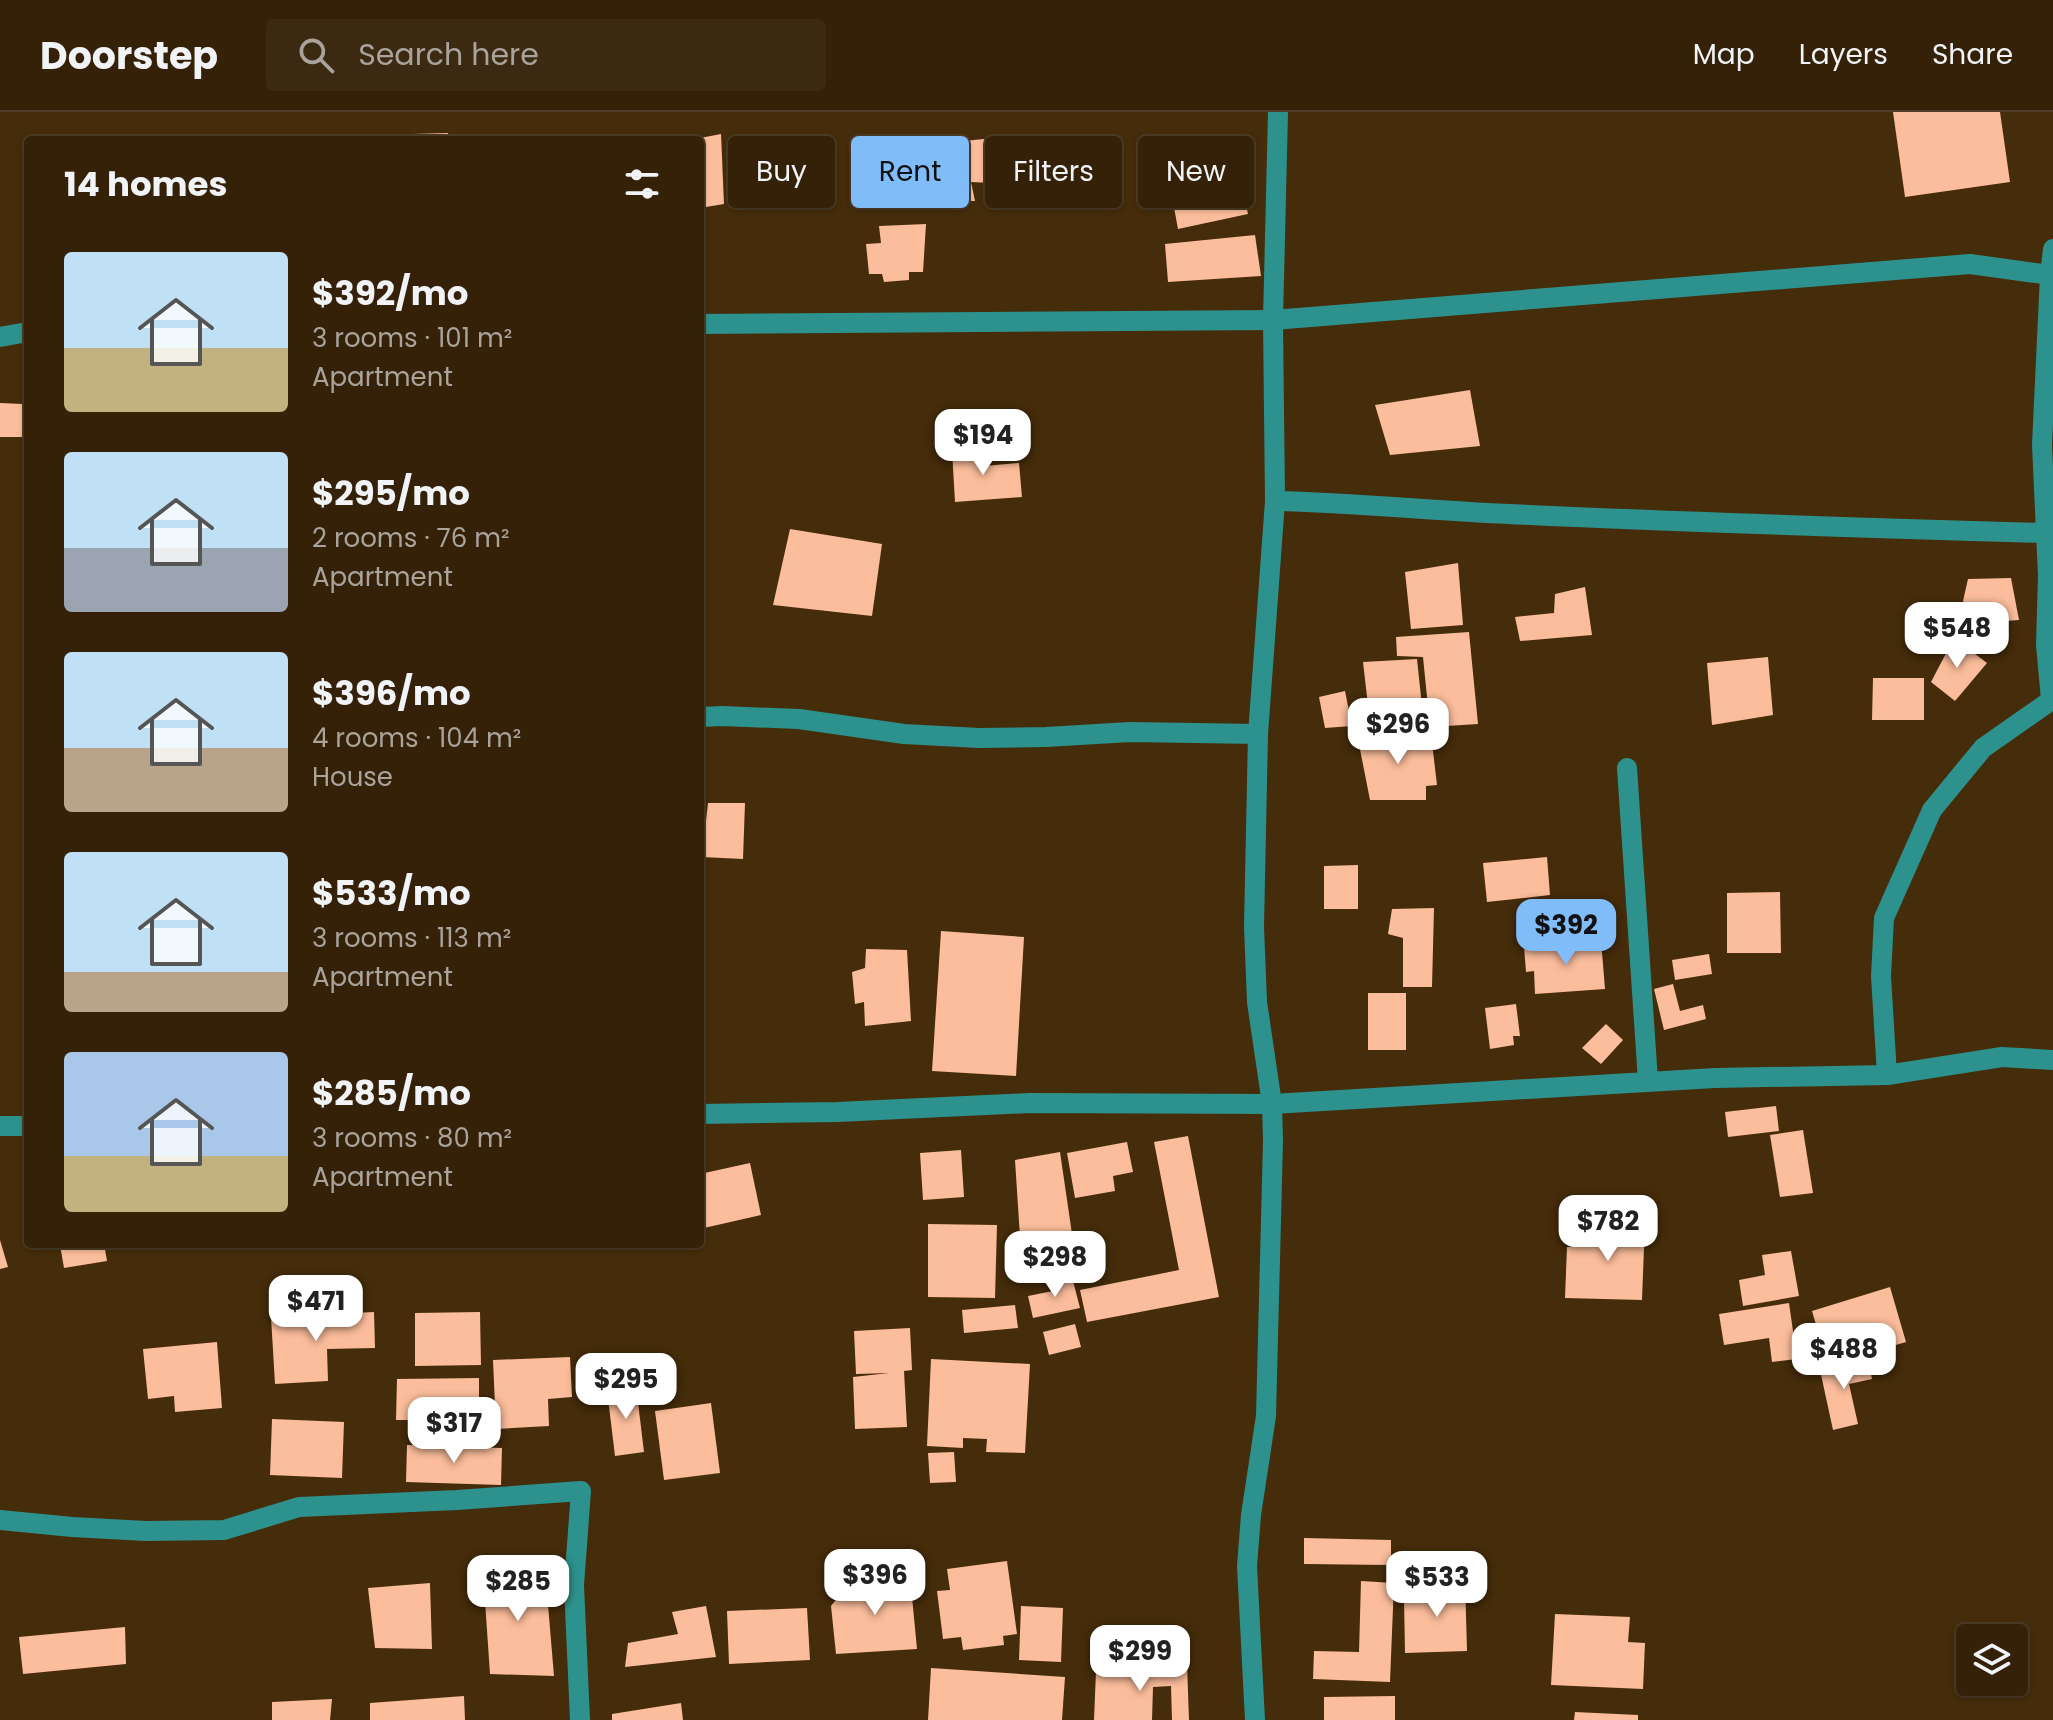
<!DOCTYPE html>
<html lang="en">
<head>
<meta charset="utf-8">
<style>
	:root { --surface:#342108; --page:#3c2912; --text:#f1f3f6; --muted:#a9a39c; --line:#4e3e29; --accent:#81bcfa }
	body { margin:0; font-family:Poppins,sans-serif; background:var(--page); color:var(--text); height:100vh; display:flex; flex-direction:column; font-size:30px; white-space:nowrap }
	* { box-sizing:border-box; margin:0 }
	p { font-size:26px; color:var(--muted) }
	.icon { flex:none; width:44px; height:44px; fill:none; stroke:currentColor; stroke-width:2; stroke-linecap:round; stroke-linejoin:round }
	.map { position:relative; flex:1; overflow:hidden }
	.details { position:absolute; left:24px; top:24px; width:680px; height:1112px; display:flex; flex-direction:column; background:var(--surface); border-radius:8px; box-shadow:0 2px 6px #0004,0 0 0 2px var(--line) }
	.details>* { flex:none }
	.guide { position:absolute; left:728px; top:24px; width:760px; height:72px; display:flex; gap:16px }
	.tools { position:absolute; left:1956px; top:1512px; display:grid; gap:16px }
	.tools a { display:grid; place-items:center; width:72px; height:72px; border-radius:8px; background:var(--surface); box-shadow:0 2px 6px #0004,0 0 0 2px var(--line); font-size:40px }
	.price { position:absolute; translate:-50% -68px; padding:0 18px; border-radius:16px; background:#fff; color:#222; font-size:26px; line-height:52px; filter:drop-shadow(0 2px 4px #0008) }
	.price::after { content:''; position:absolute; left:50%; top:48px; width:24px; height:18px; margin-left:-12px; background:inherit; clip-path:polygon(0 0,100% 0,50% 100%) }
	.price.current { background:var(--accent); color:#111 }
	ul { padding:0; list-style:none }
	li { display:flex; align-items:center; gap:24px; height:200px; padding:0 40px }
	li span { display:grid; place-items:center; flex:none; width:224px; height:160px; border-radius:8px; color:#555 }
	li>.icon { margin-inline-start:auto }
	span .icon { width:96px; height:96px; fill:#fffc; stroke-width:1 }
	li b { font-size:34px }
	h2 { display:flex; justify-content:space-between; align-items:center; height:96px; padding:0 40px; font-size:34px }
	.tag { padding:0 28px; border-radius:8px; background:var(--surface); box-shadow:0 2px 6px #0004,0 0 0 2px var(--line); font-size:28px; line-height:72px }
	.tag.current { background:var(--accent); color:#111 }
	header { display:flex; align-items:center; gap:48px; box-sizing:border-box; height:112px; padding:0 40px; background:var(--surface); border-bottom:2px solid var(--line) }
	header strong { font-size:38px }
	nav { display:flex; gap:44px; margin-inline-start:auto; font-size:28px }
	.search { width:560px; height:72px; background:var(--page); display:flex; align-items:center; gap:20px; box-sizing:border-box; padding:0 28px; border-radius:8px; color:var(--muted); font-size:30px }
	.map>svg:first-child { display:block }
	.building { fill:#fbbd9b }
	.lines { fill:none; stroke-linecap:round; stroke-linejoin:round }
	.minor { stroke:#2d928d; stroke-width:20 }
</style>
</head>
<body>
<header>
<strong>Doorstep</strong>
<div class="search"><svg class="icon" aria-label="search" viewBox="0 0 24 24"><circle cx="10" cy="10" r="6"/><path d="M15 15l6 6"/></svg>Search here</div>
<nav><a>Map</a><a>Layers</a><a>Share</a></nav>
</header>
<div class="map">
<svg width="2053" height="1608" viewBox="0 0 2053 1608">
	<rect width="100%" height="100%" fill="#452c0a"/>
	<g class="building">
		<polygon points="1893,0 2000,0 2010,70 1905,85"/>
		<polygon points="448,21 449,28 411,28 412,22"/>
		<polygon points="721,22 724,92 700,96 700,26"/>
		<polygon points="1078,24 1081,51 1041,55 1042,70 1017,72 1013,28"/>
		<polygon points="984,27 991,71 971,70 975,89 943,89 933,32"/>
		<polygon points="1232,30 1248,102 1178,117 1166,52"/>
		<polygon points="903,31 909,84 888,87 885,62 856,66 853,36"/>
		<polygon points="926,112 923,160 909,160 909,168 884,170 882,162 869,162 866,132 881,131 879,114"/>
		<polygon points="1255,123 1261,164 1168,170 1165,132"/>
		<polygon points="1470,278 1480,334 1390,343 1375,293"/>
		<polygon points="0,291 23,292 22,325 0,325"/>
		<polygon points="982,333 984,354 1019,351 1022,385 955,390 952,338"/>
		<polygon points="790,417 882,432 872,504 773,493"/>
		<polygon points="1458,451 1463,513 1411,517 1405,460"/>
		<polygon points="2011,466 2019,508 1976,511 1963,489 1968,467"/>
		<polygon points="1585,475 1592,523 1520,529 1515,505 1554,501 1555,482"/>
		<polygon points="1469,520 1478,612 1430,615 1423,545 1397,544 1396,525"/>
		<polygon points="1954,526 1987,551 1955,589 1931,570"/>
		<polygon points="1768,545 1773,603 1712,613 1707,551"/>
		<polygon points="1417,547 1423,604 1369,602 1363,550"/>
		<polygon points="1873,566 1924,566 1924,608 1872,608"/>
		<polygon points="1345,579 1352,614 1325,616 1319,585"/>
		<polygon points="1357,622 1431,622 1437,673 1426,674 1426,688 1370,688"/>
		<polygon points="708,691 745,691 743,747 702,745"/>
		<polygon points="1547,745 1550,783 1487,790 1483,751"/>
		<polygon points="1358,753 1358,797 1324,797 1324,754"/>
		<polygon points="1780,780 1781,841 1727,841 1727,781"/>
		<polygon points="1434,796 1432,875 1403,875 1403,826 1388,822 1392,797"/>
		<polygon points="941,819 1024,825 1016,964 932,959"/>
		<polygon points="1601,828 1605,877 1535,882 1534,859 1526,860 1524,834"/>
		<polygon points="866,837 907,838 911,909 865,914 864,890 855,892 852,860 865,856"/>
		<polygon points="1709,842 1712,862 1675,868 1672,848"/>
		<polygon points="1673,872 1680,899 1703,893 1706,907 1664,918 1654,877"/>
		<rect x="1368" y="881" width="38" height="57"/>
		<polygon points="1516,892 1520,924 1513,924 1514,933 1490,937 1485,896"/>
		<polygon points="1606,912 1623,928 1601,952 1582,936"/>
		<polygon points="1776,994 1779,1019 1728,1025 1725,1000"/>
		<polygon points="1803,1018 1813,1081 1780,1085 1770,1023"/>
		<polygon points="1188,1024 1219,1185 1087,1210 1080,1178 1179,1158 1154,1030"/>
		<polygon points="1127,1030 1133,1060 1113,1064 1115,1079 1075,1086 1067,1041"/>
		<polygon points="961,1038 964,1085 923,1088 920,1041"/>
		<polygon points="1060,1040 1077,1156 1025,1157 1023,1143 1010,1145 1008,1125 1020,1125 1015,1048"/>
		<polygon points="750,1051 761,1103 704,1116 700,1098 700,1062"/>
		<polygon points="1590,1109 1645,1110 1642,1188 1565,1186 1567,1135 1589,1135"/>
		<polygon points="928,1112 997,1113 995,1186 928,1185"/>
		<polygon points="0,1128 8,1155 0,1157"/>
		<polygon points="65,1132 104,1132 107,1149 64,1156 60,1133"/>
		<polygon points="1791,1139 1799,1184 1743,1194 1739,1168 1765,1163 1762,1143"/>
		<polygon points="1072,1165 1080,1196 1033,1206 1028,1184 1053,1179 1051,1170"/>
		<polygon points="1890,1175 1906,1230 1828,1253 1812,1199"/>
		<polygon points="1789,1191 1797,1247 1772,1250 1769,1226 1724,1233 1719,1202"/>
		<polygon points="1015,1193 1018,1216 964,1221 962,1198"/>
		<polygon points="374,1200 375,1236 327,1237 328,1269 275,1272 271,1205"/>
		<polygon points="480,1200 481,1253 415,1254 415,1201"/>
		<polygon points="1075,1212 1081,1235 1049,1243 1043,1220"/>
		<polygon points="910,1216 912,1258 904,1259 907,1315 855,1317 853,1265 889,1261 856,1262 854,1219"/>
		<polygon points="217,1230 222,1296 175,1300 174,1284 148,1287 143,1237"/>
		<polygon points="570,1245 572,1285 548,1287 549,1314 496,1317 493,1248"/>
		<polygon points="931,1247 1030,1252 1025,1341 986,1340 987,1327 963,1326 963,1336 927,1334"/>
		<polygon points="1868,1247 1872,1267 1849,1272 1858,1312 1833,1318 1820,1258"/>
		<polygon points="479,1266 479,1308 396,1308 397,1267"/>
		<polygon points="636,1274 644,1340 615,1344 607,1278"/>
		<polygon points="711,1291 720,1361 664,1368 655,1299"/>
		<polygon points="272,1307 344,1310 342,1366 270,1363"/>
		<polygon points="407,1333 502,1336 501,1373 406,1370"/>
		<polygon points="954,1340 956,1370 930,1371 928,1341"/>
		<polygon points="1304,1426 1391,1428 1391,1453 1304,1452"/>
		<polygon points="1007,1449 1017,1522 1003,1524 1004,1533 963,1538 961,1525 943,1527 937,1479 950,1478 947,1457"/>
		<polygon points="545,1457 554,1564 490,1562 483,1460"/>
		<polygon points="910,1464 917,1537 836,1542 831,1494 849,1471"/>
		<polygon points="1465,1467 1467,1539 1405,1541 1404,1486 1424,1486 1430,1468"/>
		<polygon points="1361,1469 1394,1471 1390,1570 1313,1567 1314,1539 1359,1540"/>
		<polygon points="430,1471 432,1537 375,1536 368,1476"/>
		<polygon points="706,1494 716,1545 625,1555 628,1531 678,1522 672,1500"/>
		<polygon points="1021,1494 1063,1496 1061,1550 1019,1548"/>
		<polygon points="807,1496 810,1548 729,1552 727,1499"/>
		<polygon points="1555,1502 1630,1505 1628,1530 1645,1531 1643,1577 1551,1573"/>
		<polygon points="125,1515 126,1552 23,1562 19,1525"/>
		<polygon points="1187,1552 1189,1608 1172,1608 1171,1574 1153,1575 1152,1608 1094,1608 1096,1559 1150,1561 1150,1553"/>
		<polygon points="931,1556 1065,1565 1062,1608 928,1608"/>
		<polygon points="464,1584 465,1608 370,1608 370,1591"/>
		<polygon points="1395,1584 1395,1608 1324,1608 1324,1585"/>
		<polygon points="332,1587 330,1608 272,1608 272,1590"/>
		<polygon points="681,1591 683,1608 612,1608 612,1602"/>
		<polygon points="1575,1600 1638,1603 1638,1608 1574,1608"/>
	</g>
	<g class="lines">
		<g class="minor">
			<polyline points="700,212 1273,208 1970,152 2050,163 2053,137"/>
			<polyline points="0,225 28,220"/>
			<path d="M1275,389C1360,391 1445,400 1530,403C1702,411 1874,416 2046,421"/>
			<polyline points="2051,587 2046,533 2048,463 2042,333 2050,163 2053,162"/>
			<polyline points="700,605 722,604 799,607 904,622 979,626 1046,625 1130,620 1258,622"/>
			<polyline points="1627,656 1648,969"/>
			<polyline points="1887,963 1881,864 1884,806 1932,698 1983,636 2053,587"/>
			<polyline points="700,1002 837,1000 1030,991 1272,992 1715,966 1887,963 2002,945 2053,948"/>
			<polyline points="0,1014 28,1014"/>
			<polyline points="0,1408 72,1415 146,1419 224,1418 299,1395 457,1388 581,1379 574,1473 580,1608"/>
			<polyline points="1255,1608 1247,1454 1251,1403 1266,1304 1273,1029 1272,992 1257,890 1254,815 1258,622 1275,389 1273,208 1278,0"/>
		</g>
	</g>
</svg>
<div class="tools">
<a><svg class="icon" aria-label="layers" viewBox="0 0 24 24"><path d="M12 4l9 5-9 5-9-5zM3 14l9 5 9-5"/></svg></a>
</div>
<b class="price" style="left:983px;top:365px">$194</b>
<b class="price" style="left:1957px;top:558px">$548</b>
<b class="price" style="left:1398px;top:654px">$296</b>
<b class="price current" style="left:1566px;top:855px">$392</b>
<b class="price" style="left:1608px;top:1151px">$782</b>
<b class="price" style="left:1055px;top:1187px">$298</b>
<b class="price" style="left:316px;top:1231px">$471</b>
<b class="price" style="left:1844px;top:1279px">$488</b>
<b class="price" style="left:626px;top:1309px">$295</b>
<b class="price" style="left:454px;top:1353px">$317</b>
<b class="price" style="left:875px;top:1505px">$396</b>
<b class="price" style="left:1437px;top:1507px">$533</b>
<b class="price" style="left:518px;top:1511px">$285</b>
<b class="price" style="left:1140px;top:1581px">$299</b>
<div class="guide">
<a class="tag">Buy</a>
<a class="tag current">Rent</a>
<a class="tag">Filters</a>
<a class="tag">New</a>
</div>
<section class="details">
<h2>14 homes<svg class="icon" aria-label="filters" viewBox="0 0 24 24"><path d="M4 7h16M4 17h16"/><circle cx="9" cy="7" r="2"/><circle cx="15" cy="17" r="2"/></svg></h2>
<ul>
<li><span style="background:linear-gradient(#bfe0f5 60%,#c2b280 0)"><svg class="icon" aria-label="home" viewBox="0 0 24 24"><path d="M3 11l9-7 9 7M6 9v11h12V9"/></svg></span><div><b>$392/mo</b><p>3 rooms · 101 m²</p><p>Apartment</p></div></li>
<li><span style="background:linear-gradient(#bfe0f5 60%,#9aa5b1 0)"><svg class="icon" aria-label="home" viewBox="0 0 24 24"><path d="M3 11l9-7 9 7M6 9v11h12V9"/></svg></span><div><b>$295/mo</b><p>2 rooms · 76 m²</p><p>Apartment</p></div></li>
<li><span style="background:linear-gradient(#bfe0f5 60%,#b9a48a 0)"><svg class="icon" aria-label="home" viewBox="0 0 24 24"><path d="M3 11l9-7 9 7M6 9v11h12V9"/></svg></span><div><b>$396/mo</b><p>4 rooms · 104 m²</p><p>House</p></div></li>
<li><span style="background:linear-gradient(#bfe0f5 75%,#b9a48a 0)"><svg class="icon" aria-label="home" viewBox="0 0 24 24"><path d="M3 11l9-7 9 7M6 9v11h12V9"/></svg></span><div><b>$533/mo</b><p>3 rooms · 113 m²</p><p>Apartment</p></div></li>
<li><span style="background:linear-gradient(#a9c7e8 65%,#c2b280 0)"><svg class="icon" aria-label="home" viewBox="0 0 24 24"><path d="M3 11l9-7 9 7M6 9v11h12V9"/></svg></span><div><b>$285/mo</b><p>3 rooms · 80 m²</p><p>Apartment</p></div></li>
</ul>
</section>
</div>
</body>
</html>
